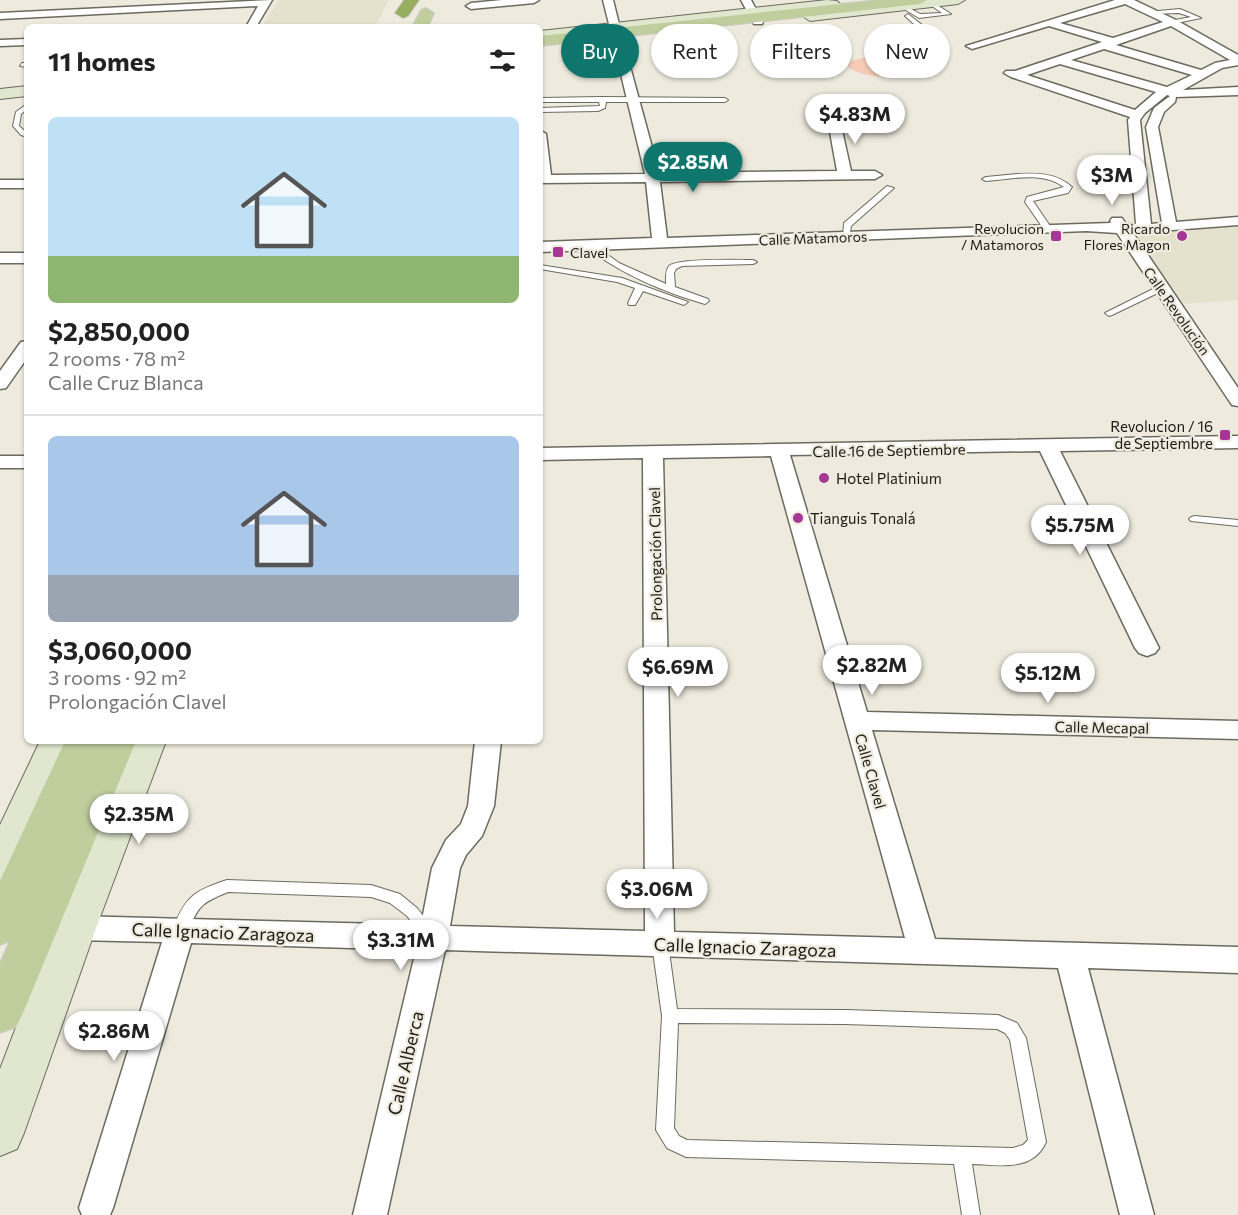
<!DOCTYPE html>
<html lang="en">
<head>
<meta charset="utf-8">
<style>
	:root { --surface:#fff; --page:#f2f2f2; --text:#222; --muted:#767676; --line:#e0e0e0; --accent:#0f766e }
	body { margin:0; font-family:Commissioner,sans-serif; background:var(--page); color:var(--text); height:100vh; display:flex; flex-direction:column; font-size:22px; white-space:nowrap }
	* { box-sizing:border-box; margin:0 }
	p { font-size:20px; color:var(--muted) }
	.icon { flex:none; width:33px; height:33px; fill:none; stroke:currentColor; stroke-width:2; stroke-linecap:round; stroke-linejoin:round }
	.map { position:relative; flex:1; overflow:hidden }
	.side { position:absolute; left:24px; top:24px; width:519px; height:720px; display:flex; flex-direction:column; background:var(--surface); border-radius:9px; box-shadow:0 2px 4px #0004 }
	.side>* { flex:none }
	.guide { position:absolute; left:561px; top:24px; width:570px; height:54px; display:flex; gap:12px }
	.price { position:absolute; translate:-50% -51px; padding:0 14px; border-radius:21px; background:#fff; color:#222; font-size:20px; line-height:39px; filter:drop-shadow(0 2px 3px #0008) }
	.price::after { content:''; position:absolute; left:50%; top:36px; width:18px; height:14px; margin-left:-9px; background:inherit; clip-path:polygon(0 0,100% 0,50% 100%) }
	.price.active { background:var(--accent); color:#fff }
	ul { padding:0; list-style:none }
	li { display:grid; align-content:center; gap:12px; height:318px; padding:0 24px }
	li+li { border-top:2px solid var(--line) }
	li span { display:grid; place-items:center; height:186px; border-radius:9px; color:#555 }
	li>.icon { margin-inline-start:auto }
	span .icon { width:108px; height:108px; fill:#fffc; stroke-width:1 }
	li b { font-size:26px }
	h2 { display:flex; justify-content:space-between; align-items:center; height:72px; padding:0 24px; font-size:26px }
	.pill { padding:0 21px; border-radius:27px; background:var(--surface); box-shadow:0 2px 4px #0004; font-size:21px; line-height:54px }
	.pill.active { background:var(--accent); color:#fff }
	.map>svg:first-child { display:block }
	.built { fill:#e4e1cc }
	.green { fill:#f6ccb8 }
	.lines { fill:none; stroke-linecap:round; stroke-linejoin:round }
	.lane-casing { stroke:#6c6a5e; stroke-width:2 }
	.street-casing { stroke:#6c6a5e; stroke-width:3 }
	.secondary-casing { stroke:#6c6a5e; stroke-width:2 }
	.primary-casing { stroke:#cdcdcc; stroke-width:2 }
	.highway-casing { stroke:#cdcdcc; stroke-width:2 }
	.lane { fill:#fff; fill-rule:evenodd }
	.street { fill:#fff; fill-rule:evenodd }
	.secondary { fill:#e0e7ce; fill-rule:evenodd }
	.primary { fill:#c0ce9e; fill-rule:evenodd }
	.highway { fill:#96ae5d; fill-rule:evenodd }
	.poi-dot { fill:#a53795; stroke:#eeebde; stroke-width:2 }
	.labels { text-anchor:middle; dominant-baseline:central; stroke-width:4.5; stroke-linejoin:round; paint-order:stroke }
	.far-poi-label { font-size:14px; fill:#1b1a15; stroke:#eeebde; text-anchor:end }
	.far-street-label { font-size:14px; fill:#1b1a15; stroke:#eeebde }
	.poi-label { font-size:15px; fill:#1b1a15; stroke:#eeebde; text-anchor:start }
	.street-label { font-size:15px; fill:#1b1a15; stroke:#eeebde }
	.near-street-label { font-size:18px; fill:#1b1a15; stroke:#eeebde }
</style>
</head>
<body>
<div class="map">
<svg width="1238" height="1215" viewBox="0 0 1238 1215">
	<rect width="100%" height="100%" fill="#eeebde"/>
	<g class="built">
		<polygon points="279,0 389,0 375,27 261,27"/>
		<polygon points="1238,226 1238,300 1180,304 1134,233"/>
	</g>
	<path class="green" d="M872,56L891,58L907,66V69C892,80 863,78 848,67L850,61Z"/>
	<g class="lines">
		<defs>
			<g id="lane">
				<polygon points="931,1 951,14 919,18 899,6 904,5 920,14 942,13 929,4"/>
				<polygon points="1180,9 1201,18 1172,24 1170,21 1191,17 1179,13 1150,14 1147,12"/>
				<polygon points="908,14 922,25 922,27 887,30 889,27 915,25 905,16"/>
				<polygon points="22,63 27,63 27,67 20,66"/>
				<polygon points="602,97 725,98 728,100 725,102 606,102 605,108 598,111 540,112 540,108 600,106 599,102 540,102 540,98"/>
				<polygon points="27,104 27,109 21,114 19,126 27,133 27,137 21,135 13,126 16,112"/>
				<path d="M1017,174C1037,173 1057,173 1072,187L1068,193L1033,201L1052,229L1051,231H1045L1025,202L1027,197L1064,187C1042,171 1011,179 986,181L982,179L986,177Z"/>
				<polygon points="887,186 894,188 851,226 849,239 843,239 844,223"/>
				<path d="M587,244H593L619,263L666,284C666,278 665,271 669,266C677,258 739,260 753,260L757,262L753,264L682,266L676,269L674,273L675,287L708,299L709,301L705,304C663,292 622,274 587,248Z"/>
				<polygon points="540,265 622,278 688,302 684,305 643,291 635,305 629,305 628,303 635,288 617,282 540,269"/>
				<polygon points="1161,285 1164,286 1164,290 1112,315 1109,316 1105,313"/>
				<polygon points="1195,516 1238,520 1238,526 1191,521 1189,519 1191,517"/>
				<path d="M227,880L371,885L400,894L417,908L438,935L435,940L430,941L425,940L407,916L390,903L371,897L228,892C196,905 200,907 185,936L180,937L175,936L172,931C185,897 193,891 227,880Z"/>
				<path d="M660,937L666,939L668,944L677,1009L845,1010L998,1015L1017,1023L1026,1038L1046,1142C1033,1172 999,1165 972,1164L980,1215H962L954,1164L686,1157L667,1148L656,1130L662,1016L652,944L654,939ZM678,1023L845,1024L997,1029L1005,1033L1010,1040L1028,1140L1023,1145L1013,1148L687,1140L679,1136L674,1128Z"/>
			</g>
			<g id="street">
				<polygon points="272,0 256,27 246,27 258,6 0,19 0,13"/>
				<polygon points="502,0 539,0 534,3 471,9 466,6 471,3"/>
				<polygon points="603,0 613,0 620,28 619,30 611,30 610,28"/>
				<polygon points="741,0 751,0 763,22 762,24 754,24"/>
				<path d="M1115,0H1134L1176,20L1238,55V65L1222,68L1183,90L1238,87V95L1176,97L1175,102L1164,112L1158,127L1176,222L1238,217V225L1133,233L1238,388V406L1232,405L1117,233L1086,231L540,252V242L652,238L646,182L540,183V130L546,134L551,175L645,174L612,37L617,34L622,37L659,173L837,171L828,121L834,117L840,121L851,171H875L882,175L875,179L660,182L667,238L1111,223L1110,221L1112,218H1122L1126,224H1136L1128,120L1130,117L1011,77L1004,73L1006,71H1015L1102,42L1049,26L972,49L966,46ZM1125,4L1163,22L1113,38L1060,23ZM1171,26L1230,60L1215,63L1201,70L1116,45ZM1104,49L1192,75L1167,87L1071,60ZM1060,64L1156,92L1135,110L1027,75ZM1167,95L1170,96L1154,108L1146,127L1162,223L1151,224L1140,120L1145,113Z"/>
				<polygon points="27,39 27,45 0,46 0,40"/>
				<rect x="0" y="180" width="27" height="8"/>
				<rect x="0" y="253" width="27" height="10"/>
				<polygon points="27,341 27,358 6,388 0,389 0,371 21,342"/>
				<path d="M1238,436V448L1060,451L1159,648L1155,653L1147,656L1139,653L1135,648L1040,451L790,455L867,712L1238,721V739L872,730L935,939L1238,947V973L1088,968L1154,1215H1120L1058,968L445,950L387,1215H353L416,950L191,943L113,1208L110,1215H82L79,1208L162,942L75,940L65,936L61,928L65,920L75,916L421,925L432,868L446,840L461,824L468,806L475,741H501L494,806L482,836L466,855L460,868L450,926L645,931L643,458L540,460V448ZM771,456L905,938L674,932L663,458Z"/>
				<rect x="0" y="456" width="27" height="12"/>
			</g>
			<g id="secondary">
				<polygon points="827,0 837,1 840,4 832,9 540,41 540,31"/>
				<polygon points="916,0 965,0 958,4 810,21 802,16 810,11"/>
				<polygon points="27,86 27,96 0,99 0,89"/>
				<polygon points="40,741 76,741 14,879 0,884 0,825"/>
				<polygon points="130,741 166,741 96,928 24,1133 17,1149 0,1156 0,1069 54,928"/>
			</g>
			<g id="primary">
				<polygon points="878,0 927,0 920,4 540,46 540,36"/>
				<polygon points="426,8 434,13 428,27 412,27 421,10"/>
				<polygon points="65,741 136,741 23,1013 16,1027 0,1033 0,963 10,941 0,945 0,881"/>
			</g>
			<polygon id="highway" points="404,0 419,0 408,16 403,18 395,13"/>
		</defs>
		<use href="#lane" class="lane-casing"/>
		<use href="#street" class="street-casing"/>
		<use href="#secondary" class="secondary-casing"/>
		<use href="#primary" class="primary-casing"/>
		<use href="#highway" class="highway-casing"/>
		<use href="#lane" class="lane"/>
		<use href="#street" class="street"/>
		<use href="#secondary" class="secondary"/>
		<use href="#primary" class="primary"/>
		<use href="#highway" class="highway"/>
	</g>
	<g class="poi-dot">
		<rect x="1050" y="230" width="12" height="12" rx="3"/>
		<circle cx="1182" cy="236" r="6"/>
		<rect x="552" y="246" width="12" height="12" rx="3"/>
		<rect x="1219" y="429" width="12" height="12" rx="3"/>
		<circle cx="824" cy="478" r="6"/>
		<circle cx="798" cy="518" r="6"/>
	</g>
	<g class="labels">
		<g class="far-poi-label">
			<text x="1044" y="228">Revolucion<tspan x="1044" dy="16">/ Matamoros</tspan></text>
			<text x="1170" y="228">Ricardo<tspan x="1170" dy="16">Flores Magon</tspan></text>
			<text x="570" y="252" text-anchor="start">Clavel</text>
		</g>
		<g class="far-street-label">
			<text transform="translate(813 238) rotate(-2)">Calle Matamoros</text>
			<text transform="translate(1177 311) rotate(55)">Calle Revolución</text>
		</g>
		<g class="poi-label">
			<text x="1213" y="426" text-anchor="end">Revolucion / 16<tspan x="1213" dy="17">de Septiembre</tspan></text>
			<text x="836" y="478">Hotel Platinium</text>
			<text x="810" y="518">Tianguis Tonalá</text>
		</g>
		<g class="street-label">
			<text transform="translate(889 450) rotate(-1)">Calle 16 de Septiembre</text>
			<text transform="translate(655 554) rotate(-91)">Prolongación Clavel</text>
			<text transform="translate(1102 727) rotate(1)">Calle Mecapal</text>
			<text transform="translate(871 771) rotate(74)">Calle Clavel</text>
		</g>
		<g class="near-street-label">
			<text transform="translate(223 932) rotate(2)">Calle Ignacio Zaragoza</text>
			<text transform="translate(745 947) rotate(2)">Calle Ignacio Zaragoza</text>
			<text transform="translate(405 1063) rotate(-77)">Calle Alberca</text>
		</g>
	</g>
</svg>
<b class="price" style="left:855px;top:145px">$4.83M</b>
<b class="price active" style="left:693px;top:193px">$2.85M</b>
<b class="price" style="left:1112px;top:206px">$3M</b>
<b class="price" style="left:1080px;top:556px">$5.75M</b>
<b class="price" style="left:872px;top:696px">$2.82M</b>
<b class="price" style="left:678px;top:698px">$6.69M</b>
<b class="price" style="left:1048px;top:704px">$5.12M</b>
<b class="price" style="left:139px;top:845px">$2.35M</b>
<b class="price" style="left:657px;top:920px">$3.06M</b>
<b class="price" style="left:401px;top:971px">$3.31M</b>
<b class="price" style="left:114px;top:1062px">$2.86M</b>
<div class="guide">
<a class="pill active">Buy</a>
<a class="pill">Rent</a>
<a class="pill">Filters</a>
<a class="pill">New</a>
</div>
<section class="side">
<h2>11 homes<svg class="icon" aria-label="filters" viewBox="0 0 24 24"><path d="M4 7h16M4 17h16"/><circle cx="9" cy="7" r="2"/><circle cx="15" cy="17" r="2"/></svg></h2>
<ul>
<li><span style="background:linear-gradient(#bfe0f5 75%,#8fb573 0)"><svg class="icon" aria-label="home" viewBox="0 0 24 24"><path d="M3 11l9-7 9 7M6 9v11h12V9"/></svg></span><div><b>$2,850,000</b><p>2 rooms · 78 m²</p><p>Calle Cruz Blanca</p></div></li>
<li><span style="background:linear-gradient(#a9c7e8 75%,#9aa5b1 0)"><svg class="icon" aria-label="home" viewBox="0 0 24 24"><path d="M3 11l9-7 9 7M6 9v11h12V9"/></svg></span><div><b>$3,060,000</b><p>3 rooms · 92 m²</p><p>Prolongación Clavel</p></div></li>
</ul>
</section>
</div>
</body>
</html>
